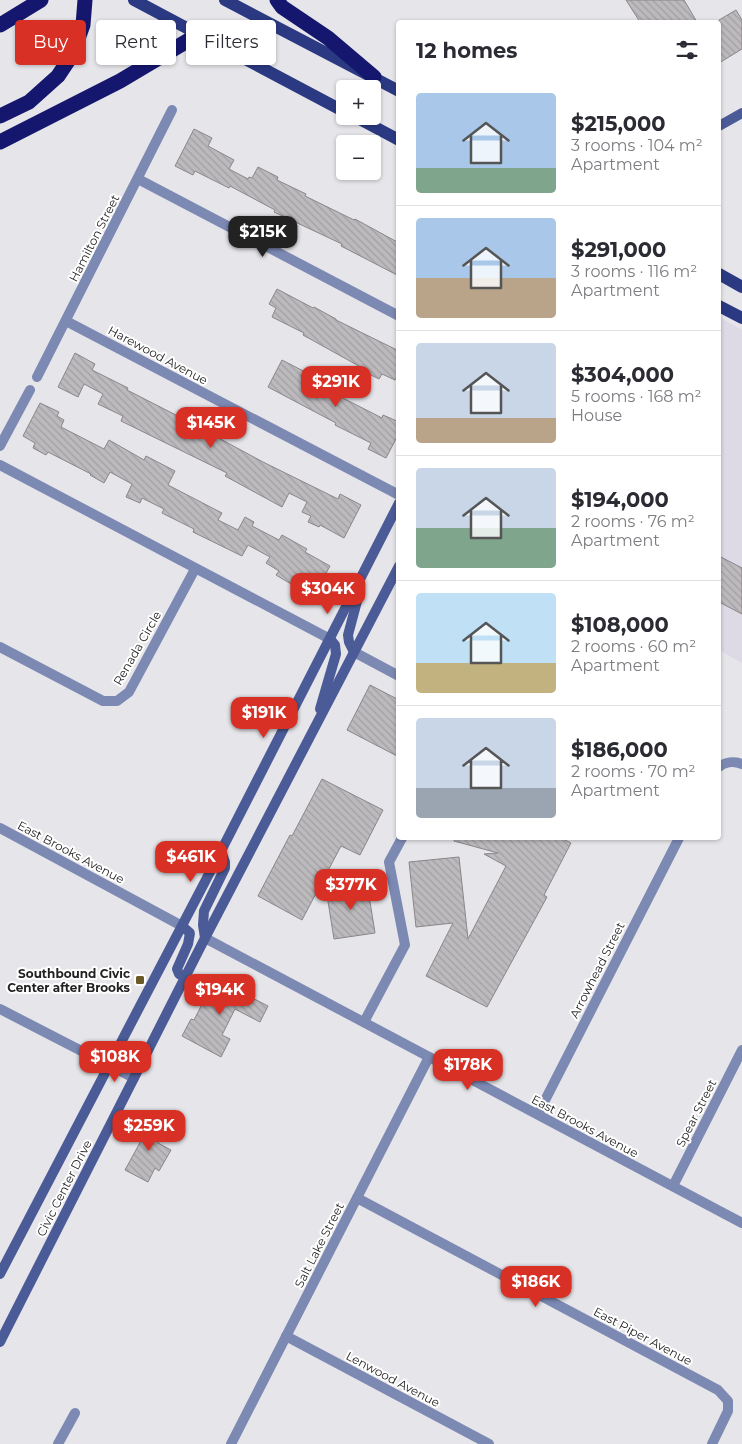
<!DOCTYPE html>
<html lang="en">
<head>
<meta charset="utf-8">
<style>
	:root { --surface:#fff; --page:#f2f2f3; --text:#2b2b33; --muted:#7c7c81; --line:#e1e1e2; --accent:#d93025 }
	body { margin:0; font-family:Montserrat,sans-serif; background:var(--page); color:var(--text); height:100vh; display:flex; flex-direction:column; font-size:19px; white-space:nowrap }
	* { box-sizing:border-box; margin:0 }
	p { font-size:16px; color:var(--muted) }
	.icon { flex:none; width:28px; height:28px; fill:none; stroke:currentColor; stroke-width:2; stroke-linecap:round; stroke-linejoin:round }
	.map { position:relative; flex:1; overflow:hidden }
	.side { position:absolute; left:396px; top:20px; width:325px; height:820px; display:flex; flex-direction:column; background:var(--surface); border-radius:5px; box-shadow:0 1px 4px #0004 }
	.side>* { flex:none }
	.top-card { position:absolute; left:15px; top:20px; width:306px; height:45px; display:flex; gap:10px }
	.controls { position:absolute; left:336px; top:80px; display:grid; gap:10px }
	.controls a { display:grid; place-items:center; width:45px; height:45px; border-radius:5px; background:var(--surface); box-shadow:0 1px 4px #0004; font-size:25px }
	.price { position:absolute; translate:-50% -42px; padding:0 11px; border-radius:10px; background:var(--accent); color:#fff; font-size:16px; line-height:32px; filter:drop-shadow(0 1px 2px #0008) }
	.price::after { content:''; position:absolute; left:50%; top:30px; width:15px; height:11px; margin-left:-8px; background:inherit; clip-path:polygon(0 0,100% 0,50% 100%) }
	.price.active { background:#222; color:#fff }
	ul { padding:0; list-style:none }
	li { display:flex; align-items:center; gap:15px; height:125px; padding:0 20px }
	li+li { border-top:1px solid var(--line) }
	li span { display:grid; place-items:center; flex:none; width:140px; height:100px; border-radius:5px; color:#555 }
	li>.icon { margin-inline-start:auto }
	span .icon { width:60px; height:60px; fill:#fffc; stroke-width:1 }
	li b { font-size:21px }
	h2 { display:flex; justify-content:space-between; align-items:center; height:60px; padding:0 20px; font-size:21px }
	.pill { padding:0 18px; border-radius:5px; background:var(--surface); box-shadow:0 1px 4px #0004; font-size:18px; line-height:45px }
	.pill.active { background:var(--accent); color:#fff }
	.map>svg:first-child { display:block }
	.built { fill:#ddd9e5 }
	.building { fill:url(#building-back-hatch); stroke:#8a8689 }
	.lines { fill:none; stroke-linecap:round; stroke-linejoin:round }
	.street { stroke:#7c89b3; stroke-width:10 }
	.secondary { stroke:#4b5b97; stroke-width:10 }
	.primary { stroke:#2b3982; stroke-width:12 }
	.highway { stroke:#15176f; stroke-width:15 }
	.poi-dot { fill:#6a5a27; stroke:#fff; stroke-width:2 }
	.labels { text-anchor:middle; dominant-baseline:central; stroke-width:4; stroke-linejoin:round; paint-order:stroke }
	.street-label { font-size:12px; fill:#222223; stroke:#fff }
	.poi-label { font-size:12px; font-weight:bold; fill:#222223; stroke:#fff; text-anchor:end }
</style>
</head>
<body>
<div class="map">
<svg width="742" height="1444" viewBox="0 0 742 1444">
	<defs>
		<pattern id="building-back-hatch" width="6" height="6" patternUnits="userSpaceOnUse" patternTransform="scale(1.25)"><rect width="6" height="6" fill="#bdbabd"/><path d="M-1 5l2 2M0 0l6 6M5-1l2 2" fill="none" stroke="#a2a0a2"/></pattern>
	</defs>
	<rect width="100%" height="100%" fill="#e6e5e9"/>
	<polygon class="built" points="719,317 742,330 742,663 719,650"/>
	<g class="building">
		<polygon points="626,0 684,0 697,22 640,22"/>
		<polygon points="736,10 742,20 742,49 719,63 719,20"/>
		<polygon points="194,129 212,138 208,146 234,160 229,169 248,179 249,177 252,178 258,167 278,177 277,180 306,194 305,196 354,220 355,219 399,243 399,276 341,246 342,244 274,212 275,210 230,186 229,188 195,171 193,175 175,166"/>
		<polygon points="277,289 313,308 314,307 336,319 336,320 399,351 399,372 395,380 382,374 379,379 365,372 366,370 303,335 304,333 272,317 276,308 269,304"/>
		<polygon points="75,353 95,364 92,370 128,388 127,390 213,434 213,435 263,462 338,499 340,494 361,505 344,538 320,525 319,527 308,522 311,516 302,512 307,502 289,493 282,507 225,476 227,473 121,421 123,416 98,404 103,394 84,384 78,397 58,387"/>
		<polygon points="282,360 340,390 337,395 382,418 383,415 399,422 399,433 386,458 368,449 371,443 335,425 336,423 268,387"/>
		<polygon points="40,403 59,412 57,416 64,420 61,427 104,449 109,440 144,460 146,456 175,471 168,485 222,513 218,520 238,530 245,517 254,522 252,526 279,540 282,535 307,549 305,552 330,566 312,598 295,589 296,587 276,575 279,571 266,563 270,557 248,545 242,556 193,532 194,529 162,513 164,509 142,498 140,503 126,497 132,484 110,472 104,483 90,475 91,474 48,452 46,455 33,448 35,443 23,436"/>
		<polygon points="719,556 742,568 742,614 719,602"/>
		<polygon points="370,685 399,700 399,757 347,730"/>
		<polygon points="322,779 383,810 360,855 341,846 302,920 258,896 290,835 292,836"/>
		<polygon points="455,838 561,838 571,843 544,895 547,897 487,1007 426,976 453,923 416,927 409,862 459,857 468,939 506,866 484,854 498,853 454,841"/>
		<polygon points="367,883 375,933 334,939 326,889"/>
		<polygon points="215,979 268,1006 260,1022 235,1009 222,1035 230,1039 221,1057 182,1036 191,1019 194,1020"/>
		<polygon points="154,1117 168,1125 158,1143 171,1150 159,1171 155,1168 148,1182 125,1170"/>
	</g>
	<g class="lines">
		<g class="street">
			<polyline points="138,179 399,316"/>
			<polyline points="66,321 399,495"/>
			<polyline points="37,377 172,110"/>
			<polyline points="0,446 30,390"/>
			<polyline points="0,465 330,639"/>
			<polyline points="0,647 103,701 117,701 129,692 195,569"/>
			<polyline points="354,652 399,676"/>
			<path d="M719,767C725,762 734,761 742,764"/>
			<polyline points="0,828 182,926"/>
			<polyline points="205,938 742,1223"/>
			<polyline points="0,1009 134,1078"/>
			<polyline points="364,1022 405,945 389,862 402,838"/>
			<polyline points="538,1114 679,838"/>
			<polyline points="673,1186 742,1050"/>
			<polyline points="357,1198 718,1390 728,1401 728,1411 712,1444"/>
			<polyline points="286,1336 489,1444"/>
			<polyline points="58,1444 75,1413"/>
			<polyline points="231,1444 429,1057"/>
		</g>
		<g class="secondary">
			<polyline points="719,126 742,113"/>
			<polyline points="354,652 349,642 348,635 360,590"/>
			<polyline points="320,709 336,654 335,645 330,639"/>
			<polyline points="182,926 190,933 188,944 177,969 179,974 185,977"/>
			<polyline points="205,938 203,925 204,911 225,868 225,862 221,851"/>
			<polyline points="0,1274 221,851 399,503"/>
			<polyline points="0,1342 205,938 399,566"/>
		</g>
		<g class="primary">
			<polyline points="134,0 345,112"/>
			<polyline points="225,0 399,91"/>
			<polyline points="354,116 399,140"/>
			<polyline points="719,274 742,287"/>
			<polyline points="719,306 742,318"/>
		</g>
		<g class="highway">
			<polyline points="277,0 282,7 328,38 374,77"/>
			<polyline points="0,25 41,0"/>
			<polyline points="0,116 29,102 58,76 72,55 83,25 85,0"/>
			<polyline points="0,142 120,81 199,34"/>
		</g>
	</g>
	<rect class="poi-dot" x="135" y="975" width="10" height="10" rx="2.5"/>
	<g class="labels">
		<g class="street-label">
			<text transform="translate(94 238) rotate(-63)">Hamilton Street</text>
			<text transform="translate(158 355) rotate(28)">Harewood Avenue</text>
			<text transform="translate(137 648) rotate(-60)">Renada Circle</text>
			<text transform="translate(71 852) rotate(28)">East Brooks Avenue</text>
			<text transform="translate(597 970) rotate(-63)">Arrowhead Street</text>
			<text transform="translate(696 1113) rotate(-63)">Spear Street</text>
			<text transform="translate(585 1126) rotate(28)">East Brooks Avenue</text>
			<text transform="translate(64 1188) rotate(-63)">Civic Center Drive</text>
			<text transform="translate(319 1245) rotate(-63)">Salt Lake Street</text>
			<text transform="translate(643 1336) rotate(28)">East Piper Avenue</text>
			<text transform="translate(393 1379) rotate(28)">Lenwood Avenue</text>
		</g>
		<g class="poi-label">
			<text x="130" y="973">Southbound Civic<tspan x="130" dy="14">Center after Brooks</tspan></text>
		</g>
	</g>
</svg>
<div class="controls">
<a>+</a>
<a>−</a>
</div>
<b class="price active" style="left:263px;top:258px">$215K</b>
<b class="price" style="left:336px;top:408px">$291K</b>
<b class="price" style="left:211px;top:449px">$145K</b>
<b class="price" style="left:328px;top:615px">$304K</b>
<b class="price" style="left:264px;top:739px">$191K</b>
<b class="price" style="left:191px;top:883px">$461K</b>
<b class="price" style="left:351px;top:911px">$377K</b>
<b class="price" style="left:220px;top:1016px">$194K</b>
<b class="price" style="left:115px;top:1083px">$108K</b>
<b class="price" style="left:468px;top:1091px">$178K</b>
<b class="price" style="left:149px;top:1152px">$259K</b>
<b class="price" style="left:536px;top:1308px">$186K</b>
<div class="top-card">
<a class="pill active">Buy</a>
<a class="pill">Rent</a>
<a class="pill">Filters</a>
</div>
<section class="side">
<h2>12 homes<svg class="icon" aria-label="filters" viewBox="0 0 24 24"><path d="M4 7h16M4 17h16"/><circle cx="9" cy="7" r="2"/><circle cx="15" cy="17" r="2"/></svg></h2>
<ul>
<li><span style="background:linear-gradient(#a9c7e8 75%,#7fa58c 0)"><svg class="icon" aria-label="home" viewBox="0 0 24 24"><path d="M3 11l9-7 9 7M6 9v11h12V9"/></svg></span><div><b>$215,000</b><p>3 rooms · 104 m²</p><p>Apartment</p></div></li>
<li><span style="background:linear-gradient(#a9c7e8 60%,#b9a48a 0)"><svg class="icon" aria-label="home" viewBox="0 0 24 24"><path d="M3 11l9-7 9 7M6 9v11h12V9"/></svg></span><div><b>$291,000</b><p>3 rooms · 116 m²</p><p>Apartment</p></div></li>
<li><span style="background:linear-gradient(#c9d6e8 75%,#b9a48a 0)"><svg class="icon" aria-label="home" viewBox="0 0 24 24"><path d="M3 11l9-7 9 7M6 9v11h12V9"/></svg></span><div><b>$304,000</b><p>5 rooms · 168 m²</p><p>House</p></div></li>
<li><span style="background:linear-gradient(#c9d6e8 60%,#7fa58c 0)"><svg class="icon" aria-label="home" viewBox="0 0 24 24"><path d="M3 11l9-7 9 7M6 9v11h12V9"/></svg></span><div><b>$194,000</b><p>2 rooms · 76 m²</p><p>Apartment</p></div></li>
<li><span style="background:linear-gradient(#bfe0f5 70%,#c2b280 0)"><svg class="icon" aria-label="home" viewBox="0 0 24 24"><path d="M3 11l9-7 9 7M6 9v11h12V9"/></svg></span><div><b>$108,000</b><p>2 rooms · 60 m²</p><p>Apartment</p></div></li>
<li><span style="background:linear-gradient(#c9d6e8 70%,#9aa5b1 0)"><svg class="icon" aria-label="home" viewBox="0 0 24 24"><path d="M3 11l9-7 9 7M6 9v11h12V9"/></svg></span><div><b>$186,000</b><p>2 rooms · 70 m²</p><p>Apartment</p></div></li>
</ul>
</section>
</div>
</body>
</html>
